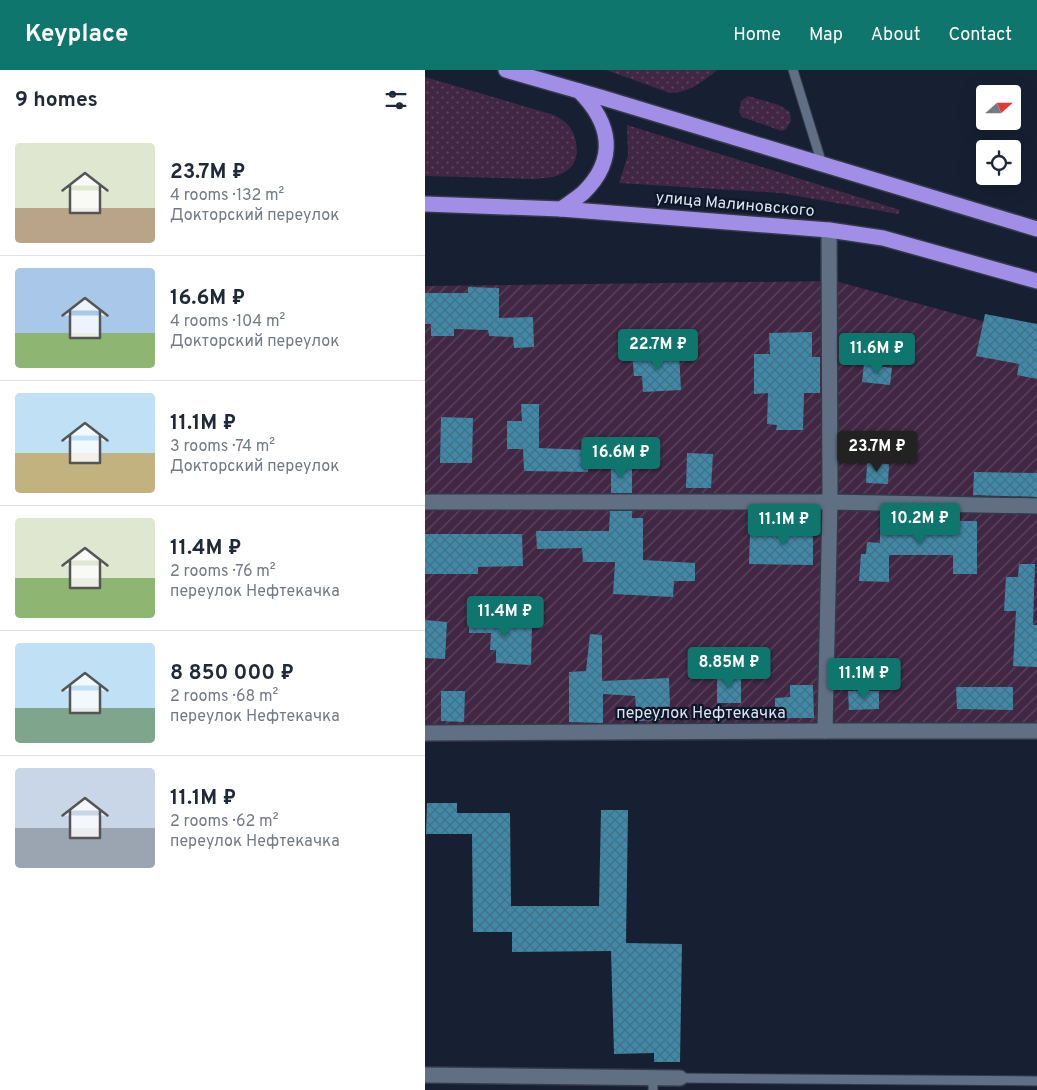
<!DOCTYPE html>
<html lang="en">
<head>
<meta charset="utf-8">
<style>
	:root { --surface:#fff; --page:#f6f6f7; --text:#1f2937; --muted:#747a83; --line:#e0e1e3; --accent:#0f766e }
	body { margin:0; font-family:Overpass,sans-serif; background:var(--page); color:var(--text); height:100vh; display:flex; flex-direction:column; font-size:19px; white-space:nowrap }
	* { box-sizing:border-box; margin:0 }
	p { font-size:16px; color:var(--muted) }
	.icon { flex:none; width:28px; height:28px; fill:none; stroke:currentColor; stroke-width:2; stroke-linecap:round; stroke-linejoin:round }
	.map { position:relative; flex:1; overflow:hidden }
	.panel { display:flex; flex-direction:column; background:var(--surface); width:425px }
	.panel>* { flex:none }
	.needle { width:32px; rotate:69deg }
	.tools { position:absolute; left:551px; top:15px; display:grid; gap:10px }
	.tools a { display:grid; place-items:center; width:45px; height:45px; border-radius:5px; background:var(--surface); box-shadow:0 5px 20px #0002; font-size:25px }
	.price { position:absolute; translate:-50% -42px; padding:0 11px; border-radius:5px; background:var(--accent); color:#fff; font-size:16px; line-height:32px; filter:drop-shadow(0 1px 2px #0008) }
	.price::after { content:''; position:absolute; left:50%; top:30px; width:15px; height:11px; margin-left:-8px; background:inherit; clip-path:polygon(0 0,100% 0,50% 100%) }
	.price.on { background:#222; color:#fff }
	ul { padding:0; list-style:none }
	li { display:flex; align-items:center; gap:15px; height:125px; padding:0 15px }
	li+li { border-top:1px solid var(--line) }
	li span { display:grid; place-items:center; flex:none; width:140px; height:100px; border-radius:5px; color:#555 }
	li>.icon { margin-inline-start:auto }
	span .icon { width:60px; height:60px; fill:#fffc; stroke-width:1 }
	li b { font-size:21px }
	h2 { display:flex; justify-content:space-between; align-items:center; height:60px; padding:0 15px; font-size:21px }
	header { display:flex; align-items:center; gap:30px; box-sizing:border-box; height:70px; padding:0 25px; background:var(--accent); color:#fff }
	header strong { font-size:24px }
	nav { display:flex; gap:28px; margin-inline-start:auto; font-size:18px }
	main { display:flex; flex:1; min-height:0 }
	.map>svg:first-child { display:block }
	.grass { fill:url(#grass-dots) }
	.garden { fill:url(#garden-furrows) }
	.building { fill:url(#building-cross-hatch) }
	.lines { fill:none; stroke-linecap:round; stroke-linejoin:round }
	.lane-casing { stroke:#333949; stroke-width:11 }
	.street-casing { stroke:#333949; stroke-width:18 }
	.highway-casing { stroke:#333949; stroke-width:18 }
	.lane { stroke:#616f84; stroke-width:9 }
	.street { stroke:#616f84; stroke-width:15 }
	.highway { stroke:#a08ee7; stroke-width:15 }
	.labels { text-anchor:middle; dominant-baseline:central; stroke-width:4.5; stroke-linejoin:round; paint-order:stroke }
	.street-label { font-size:16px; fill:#dde5f1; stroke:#0d1728 }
</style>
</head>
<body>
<header>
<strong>Keyplace</strong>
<nav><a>Home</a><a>Map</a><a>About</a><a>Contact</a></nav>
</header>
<main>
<section class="panel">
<h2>9 homes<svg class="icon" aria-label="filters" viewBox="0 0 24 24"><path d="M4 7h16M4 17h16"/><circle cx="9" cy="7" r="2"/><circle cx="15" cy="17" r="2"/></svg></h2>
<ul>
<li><span style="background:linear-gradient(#dfe7d0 65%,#b9a48a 0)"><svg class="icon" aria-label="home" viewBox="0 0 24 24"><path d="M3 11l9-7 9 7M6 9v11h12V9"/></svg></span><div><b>23.7M ₽</b><p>4 rooms · 132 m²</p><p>Докторский переулок</p></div></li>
<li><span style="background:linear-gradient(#a9c7e8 65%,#8fb573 0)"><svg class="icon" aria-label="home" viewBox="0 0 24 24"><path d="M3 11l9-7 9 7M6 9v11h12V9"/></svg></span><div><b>16.6M ₽</b><p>4 rooms · 104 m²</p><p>Докторский переулок</p></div></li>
<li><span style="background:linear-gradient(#bfe0f5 60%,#c2b280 0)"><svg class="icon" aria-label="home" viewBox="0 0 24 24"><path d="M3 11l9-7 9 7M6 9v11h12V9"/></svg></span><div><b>11.1M ₽</b><p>3 rooms · 74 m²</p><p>Докторский переулок</p></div></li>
<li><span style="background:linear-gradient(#dfe7d0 60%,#8fb573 0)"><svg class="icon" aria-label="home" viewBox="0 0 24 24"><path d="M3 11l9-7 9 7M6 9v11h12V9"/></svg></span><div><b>11.4M ₽</b><p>2 rooms · 76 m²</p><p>переулок Нефтекачка</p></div></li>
<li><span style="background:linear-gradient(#bfe0f5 65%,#7fa58c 0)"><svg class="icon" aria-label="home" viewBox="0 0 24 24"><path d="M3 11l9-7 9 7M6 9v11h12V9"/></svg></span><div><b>8 850 000 ₽</b><p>2 rooms · 68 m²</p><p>переулок Нефтекачка</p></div></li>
<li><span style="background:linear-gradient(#c9d6e8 60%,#9aa5b1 0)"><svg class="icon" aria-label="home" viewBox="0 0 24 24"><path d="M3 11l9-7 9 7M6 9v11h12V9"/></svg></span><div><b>11.1M ₽</b><p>2 rooms · 62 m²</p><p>переулок Нефтекачка</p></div></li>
</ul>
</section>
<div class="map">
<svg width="612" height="1020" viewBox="0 0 612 1020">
	<defs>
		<pattern id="grass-dots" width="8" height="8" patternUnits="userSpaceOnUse" patternTransform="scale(1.25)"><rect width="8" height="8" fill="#412743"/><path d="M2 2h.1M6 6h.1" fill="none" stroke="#5c465f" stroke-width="1.8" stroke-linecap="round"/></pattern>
		<pattern id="garden-furrows" width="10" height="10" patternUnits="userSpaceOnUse" patternTransform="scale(1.25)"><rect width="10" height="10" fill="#412743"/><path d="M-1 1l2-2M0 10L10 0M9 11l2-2" fill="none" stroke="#5c465f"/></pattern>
		<pattern id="building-cross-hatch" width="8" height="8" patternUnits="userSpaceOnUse" patternTransform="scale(1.25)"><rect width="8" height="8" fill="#4189a7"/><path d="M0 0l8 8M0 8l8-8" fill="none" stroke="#417186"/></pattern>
	</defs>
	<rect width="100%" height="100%" fill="#162032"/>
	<g class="grass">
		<path d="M181,0H292C279,11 263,23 245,23Z"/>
		<path d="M0,7L129,45C133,48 139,50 142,54C152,64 156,86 146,97C137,107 122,108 110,109L0,106Z"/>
		<polygon points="323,26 354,35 365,42 366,51 361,59 357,61 317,47 314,42 316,31"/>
		<polygon points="202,55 475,140 473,144 356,123 194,113 203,85"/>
	</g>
	<polygon class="garden" points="410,211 612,266 612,668 0,666 0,216"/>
	<g class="building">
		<polygon points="43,217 74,218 74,248 108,247 109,277 89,278 88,267 64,266 63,260 29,259 29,266 6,266 6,254 0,254 0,223 43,223"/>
		<polygon points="560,244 612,254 612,309 592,305 594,294 551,286"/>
		<polygon points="387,262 387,287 395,287 395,323 379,323 378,360 351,360 352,355 342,354 343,323 329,324 329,284 345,284 344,263"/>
		<polygon points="225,281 225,286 254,284 256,320 218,322 217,306 209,306 207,282"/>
		<polygon points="439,294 467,298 465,315 437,312"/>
		<polygon points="96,334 114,334 114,378 163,380 163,402 99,401 98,379 82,379 82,351 97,351"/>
		<polygon points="16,347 48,348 47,393 15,393"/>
		<polygon points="262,383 288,384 286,418 261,418"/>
		<polygon points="442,393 464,394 463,414 441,413"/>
		<rect x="186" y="395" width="21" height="28"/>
		<polygon points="549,402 612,403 612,427 548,425"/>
		<polygon points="185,441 207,441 207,448 218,448 218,490 270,493 270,511 249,511 248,527 188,524 190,492 158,492 157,478 112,479 111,461 184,461"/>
		<polygon points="455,443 476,443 476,451 552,451 552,504 528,504 528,485 464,485 464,512 434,511 436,484 441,484 442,472 455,473"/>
		<polygon points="358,452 388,453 388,495 324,494 325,464 358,465"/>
		<polygon points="0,464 97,464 98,496 53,497 53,504 0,504"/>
		<polygon points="594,494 610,494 608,555 612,555 612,597 588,596 591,541 579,541 581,507 593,507"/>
		<polygon points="44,543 76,543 76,553 107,554 106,595 71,593 71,580 65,580 66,563 44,563"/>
		<polygon points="0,550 22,552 20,589 0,588"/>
		<polygon points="165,564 177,565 177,611 244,608 245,637 234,638 235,650 212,651 210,626 178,624 178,653 144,652 144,602 161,601"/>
		<rect x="292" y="605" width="24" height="28"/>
		<polygon points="365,615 388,615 389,648 350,648 350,628 365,627"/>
		<polygon points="531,617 588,617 588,640 532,639"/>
		<polygon points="16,621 40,621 39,652 16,651"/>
		<polygon points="423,621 454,621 454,639 424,640"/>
		<polygon points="2,733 32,733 32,743 85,743 86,836 174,836 176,740 203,740 201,873 257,874 255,992 229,992 229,983 189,984 186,881 87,882 87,862 48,862 47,764 1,764"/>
	</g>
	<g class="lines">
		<defs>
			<g id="lane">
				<polyline points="368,0 397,94"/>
				<polyline points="255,1008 612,1011"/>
				<polyline points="228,1020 228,1009"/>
			</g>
			<g id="street">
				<polyline points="0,432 405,432 612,436"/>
				<polyline points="400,661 405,432 404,160"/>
				<polyline points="0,663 400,661 612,661"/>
				<polyline points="0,1005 255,1008"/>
			</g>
			<g id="highway">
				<polyline points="81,0 175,27 612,159"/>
				<polyline points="0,134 136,139 404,160 458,168 612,211"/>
				<path d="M136,139C143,134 151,129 158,123C193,89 186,53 154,21"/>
			</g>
		</defs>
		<use href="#lane" class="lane-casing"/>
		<use href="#street" class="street-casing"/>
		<use href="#highway" class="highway-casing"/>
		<use href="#lane" class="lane"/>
		<use href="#street" class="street"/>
		<use href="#highway" class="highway"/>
	</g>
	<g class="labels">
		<g class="street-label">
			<text transform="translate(310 135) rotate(5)">улица Малиновского</text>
			<text x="276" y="644">переулок Нефтекачка</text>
		</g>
	</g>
</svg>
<div class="tools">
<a><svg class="needle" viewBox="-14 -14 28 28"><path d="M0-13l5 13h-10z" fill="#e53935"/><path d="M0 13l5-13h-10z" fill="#747a83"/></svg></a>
<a><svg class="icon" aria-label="locate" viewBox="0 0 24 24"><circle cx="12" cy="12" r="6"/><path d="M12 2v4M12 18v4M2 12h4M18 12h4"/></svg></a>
</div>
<b class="price" style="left:233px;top:301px">22.7M ₽</b>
<b class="price" style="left:452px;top:305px">11.6M ₽</b>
<b class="price on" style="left:452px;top:403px">23.7M ₽</b>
<b class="price" style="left:196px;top:409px">16.6M ₽</b>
<b class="price" style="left:495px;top:475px">10.2M ₽</b>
<b class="price" style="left:359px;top:476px">11.1M ₽</b>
<b class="price" style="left:80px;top:568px">11.4M ₽</b>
<b class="price" style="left:304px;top:619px">8.85M ₽</b>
<b class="price" style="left:439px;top:630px">11.1M ₽</b>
</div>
</main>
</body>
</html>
